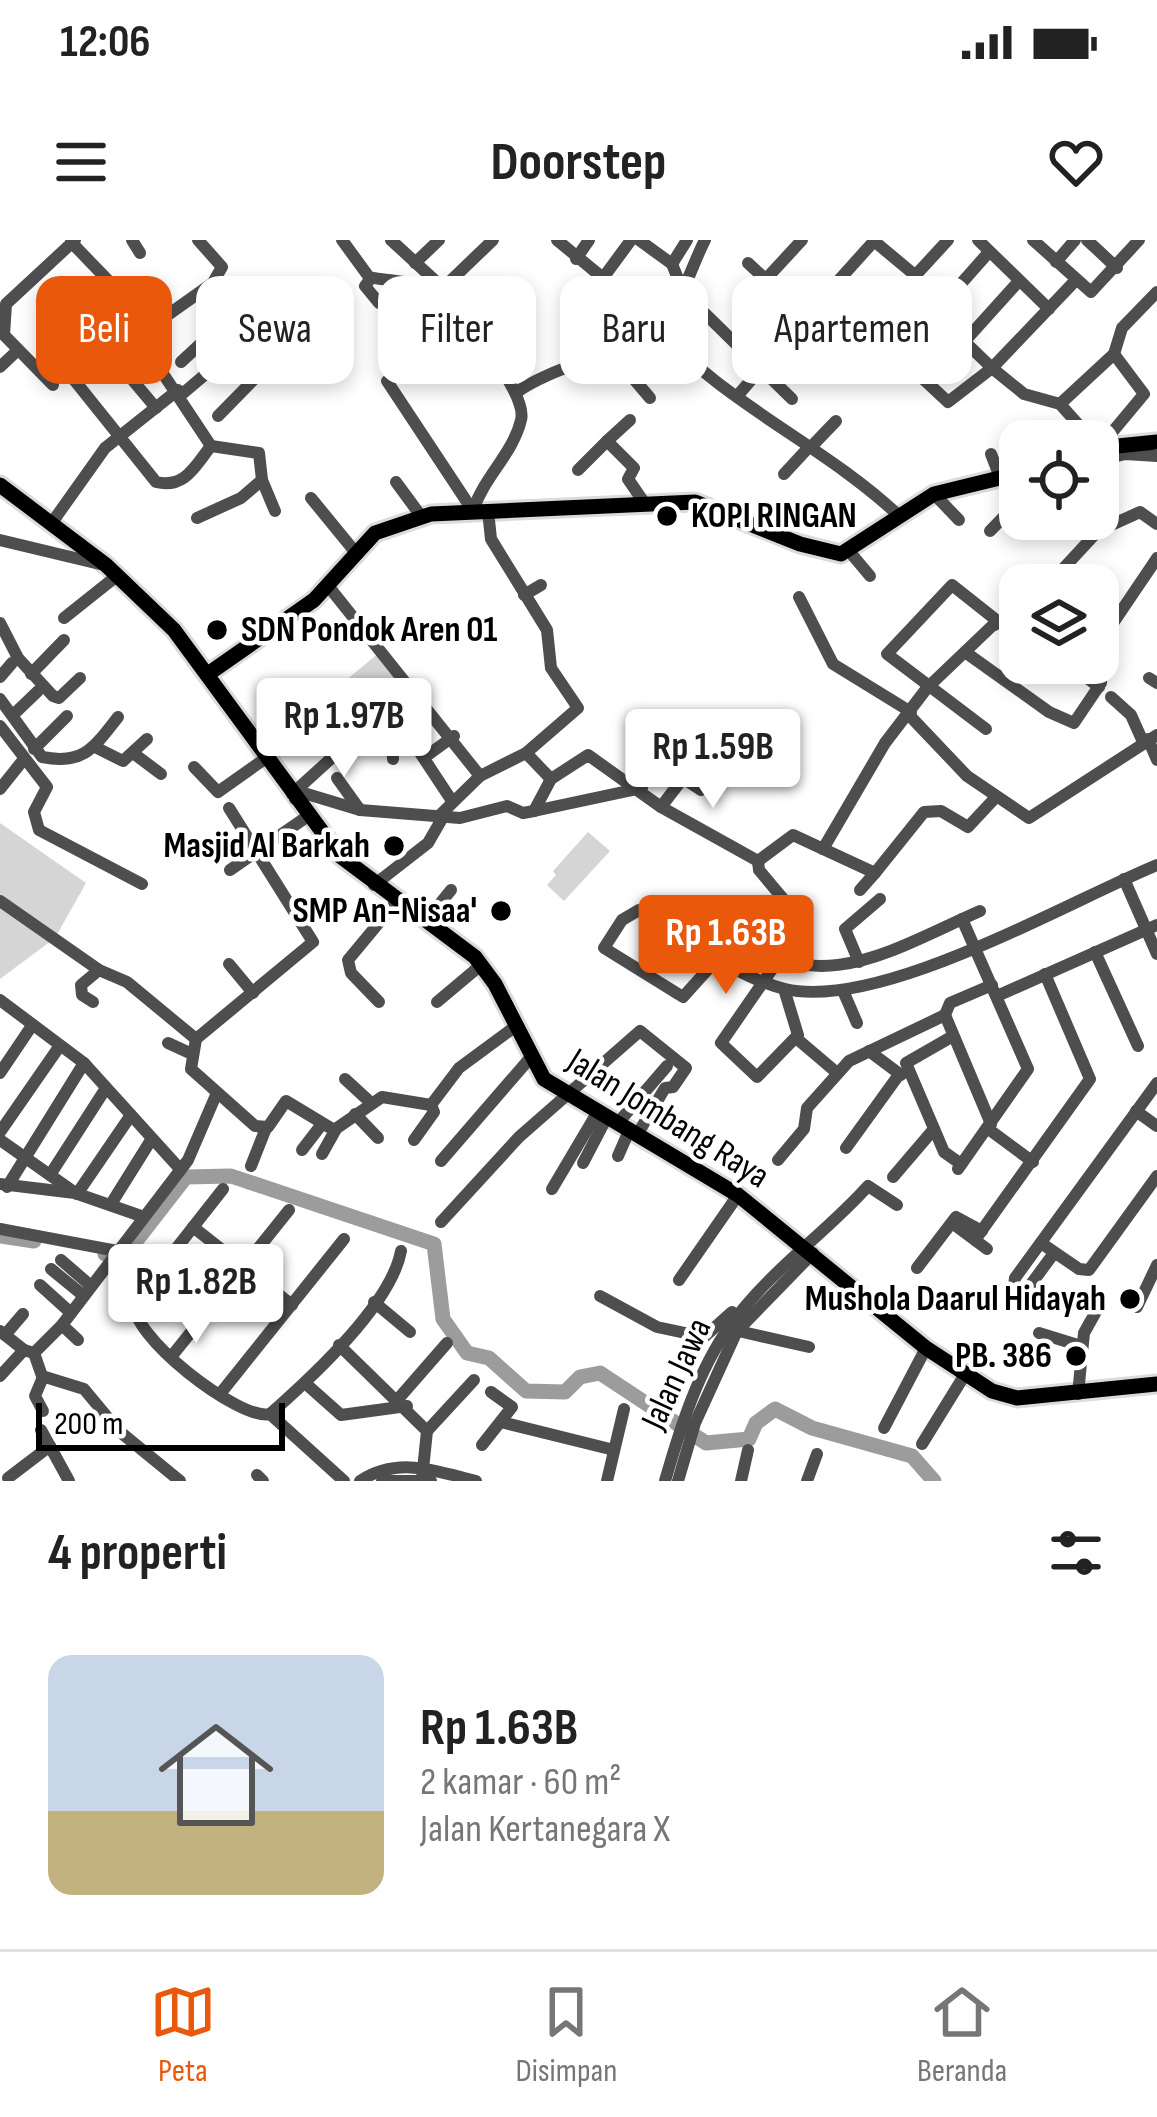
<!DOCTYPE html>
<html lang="id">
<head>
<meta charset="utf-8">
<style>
	:root { --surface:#fff; --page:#f6f6f6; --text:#222; --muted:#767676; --line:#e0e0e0; --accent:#ea580c }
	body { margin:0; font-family:"Sofia Sans Condensed",sans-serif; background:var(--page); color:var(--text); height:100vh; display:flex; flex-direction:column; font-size:45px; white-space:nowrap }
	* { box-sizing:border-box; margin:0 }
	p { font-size:39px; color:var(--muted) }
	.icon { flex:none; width:66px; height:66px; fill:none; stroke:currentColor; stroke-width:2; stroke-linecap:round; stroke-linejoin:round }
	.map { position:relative; height:1241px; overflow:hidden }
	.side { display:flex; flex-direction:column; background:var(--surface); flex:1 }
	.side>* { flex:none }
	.guide { position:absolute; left:36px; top:36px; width:1086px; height:108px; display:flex; gap:24px }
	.fabs { position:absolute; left:999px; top:180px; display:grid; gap:24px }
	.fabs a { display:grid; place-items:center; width:120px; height:120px; border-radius:24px; background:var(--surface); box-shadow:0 6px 18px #0003; font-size:60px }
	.scale { position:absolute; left:36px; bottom:30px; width:249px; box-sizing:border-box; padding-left:12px; border:6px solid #000; border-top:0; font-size:33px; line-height:42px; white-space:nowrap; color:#000; -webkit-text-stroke:9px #fff; paint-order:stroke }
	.price { position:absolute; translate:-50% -102px; padding:0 27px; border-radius:12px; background:#fff; color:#222; font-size:39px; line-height:78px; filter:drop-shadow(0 3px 6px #0008) }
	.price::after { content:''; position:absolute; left:50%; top:72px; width:36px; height:27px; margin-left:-18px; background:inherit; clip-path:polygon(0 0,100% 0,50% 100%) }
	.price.selected { background:var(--accent); color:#fff }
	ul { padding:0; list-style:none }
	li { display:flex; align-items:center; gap:36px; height:300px; padding:0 48px }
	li+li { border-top:3px solid var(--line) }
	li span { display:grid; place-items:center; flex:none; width:336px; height:240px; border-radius:24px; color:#555 }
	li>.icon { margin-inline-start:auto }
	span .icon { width:144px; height:144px; fill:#fffc; stroke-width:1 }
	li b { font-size:51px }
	h2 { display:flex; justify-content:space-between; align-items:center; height:144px; padding:0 48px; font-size:51px }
	.pill { padding:0 42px; border-radius:24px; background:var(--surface); box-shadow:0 6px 18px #0003; font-size:42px; line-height:108px }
	.pill.selected { background:var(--accent); color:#fff }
	.status { display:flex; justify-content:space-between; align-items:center; height:84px; padding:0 60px; background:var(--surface); direction:ltr }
	.status svg { height:33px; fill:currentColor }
	header { display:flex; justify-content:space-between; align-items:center; height:156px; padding:0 48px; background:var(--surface); font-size:54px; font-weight:700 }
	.tabs { display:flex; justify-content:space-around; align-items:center; height:168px; border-top:3px solid var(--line); background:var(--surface); font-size:33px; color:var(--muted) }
	.tabs a { display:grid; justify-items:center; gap:6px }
	.tabs .selected { color:var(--accent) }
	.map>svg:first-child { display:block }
	.green { fill:#d5d5d5 }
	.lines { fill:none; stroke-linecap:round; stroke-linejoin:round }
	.river { stroke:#9c9c9c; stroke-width:15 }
	.major-casing { stroke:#dbdbdb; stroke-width:21 }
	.minor { stroke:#4e4e4e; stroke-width:12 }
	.major { stroke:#000; stroke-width:15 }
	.poi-dot { fill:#000; stroke:#fff; stroke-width:4.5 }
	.labels { text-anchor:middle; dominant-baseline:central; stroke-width:9; stroke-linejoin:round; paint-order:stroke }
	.poi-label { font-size:36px; font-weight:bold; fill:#000; stroke:#fff; text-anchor:end }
	.street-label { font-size:36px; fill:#000; stroke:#fff }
</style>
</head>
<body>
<div class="status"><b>12:06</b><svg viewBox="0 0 49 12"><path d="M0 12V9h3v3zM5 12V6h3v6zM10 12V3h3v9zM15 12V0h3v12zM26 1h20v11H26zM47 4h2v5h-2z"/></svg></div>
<header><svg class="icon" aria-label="menu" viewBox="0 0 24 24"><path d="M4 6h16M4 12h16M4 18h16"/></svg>Doorstep<svg class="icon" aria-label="heart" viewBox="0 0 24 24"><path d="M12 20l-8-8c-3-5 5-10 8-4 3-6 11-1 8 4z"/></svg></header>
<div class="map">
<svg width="1157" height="1241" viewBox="0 0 1157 1241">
	<rect width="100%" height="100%" fill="#fff"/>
	<g class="green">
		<polygon points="380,412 424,464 383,499 339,446"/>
		<polygon points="0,583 86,643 55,698 0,739"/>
		<polygon points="588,592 610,611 564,661 547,645 556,635 553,631"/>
	</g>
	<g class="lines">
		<g class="river">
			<polyline points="0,996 34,1001"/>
			<polyline points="105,1014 123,1018 186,937 231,936 434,1004 443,1079 467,1113 489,1118 526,1151 565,1152 580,1137 600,1133 706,1203 749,1199 756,1183 775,1169 812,1188 912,1216 934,1241"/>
		</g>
		<defs>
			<g id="major">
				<polyline points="1098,208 1157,202"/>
				<polyline points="0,245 106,325 174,390 340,616 475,717 495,744 544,839 738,955 926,1108 992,1151 1017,1158 1157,1144"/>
				<polyline points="208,434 314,360 375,293 431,274 695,262 800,304 841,314 934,254 1020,233"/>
			</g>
		</defs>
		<use href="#major" class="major-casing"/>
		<g class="minor">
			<polyline points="132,0 140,13"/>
			<polyline points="198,0 222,27 211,46"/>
			<path d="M342,0L369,37C386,41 408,40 424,47C451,59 529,151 521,180C513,214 483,238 473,271"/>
			<polyline points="391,0 443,48 493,0"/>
			<polyline points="557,0 603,38 631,0"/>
			<polyline points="639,0 672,24 681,46"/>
			<polyline points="875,0 794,90 832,126 948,0"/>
			<polyline points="978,0 1049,69"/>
			<polyline points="1033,0 1091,52 1139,0"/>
			<polyline points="1087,0 1117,28"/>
			<polyline points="874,1 916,36 935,73 992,128 1024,154 1060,164 1093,201"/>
			<polyline points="71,2 126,59"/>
			<polyline points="576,19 589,0"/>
			<polyline points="1056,22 1075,0"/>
			<polyline points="415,23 439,0"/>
			<polyline points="748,23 805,76"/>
			<polyline points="672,24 687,0"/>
			<polyline points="371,38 365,46 379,63"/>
			<polyline points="766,39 802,0"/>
			<polyline points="680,49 792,159"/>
			<polyline points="68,63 156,168"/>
			<polyline points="935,73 989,12"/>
			<path d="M654,84C720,161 822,204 897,274"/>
			<polyline points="870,89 948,162 992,128 1075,41"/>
			<polyline points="964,102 1019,41"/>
			<polyline points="611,112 650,158"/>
			<polyline points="1114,114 1122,88 1157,52"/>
			<polyline points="181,122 235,72"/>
			<path d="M63,126L156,242C185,249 195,226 211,206"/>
			<polyline points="0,127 18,110"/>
			<polyline points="387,141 473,271"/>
			<polyline points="53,145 4,95 6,64 75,0"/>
			<path d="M517,152C564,119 636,116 673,67C686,49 694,21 705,0"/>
			<polyline points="739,154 794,90"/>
			<polyline points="181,155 254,93 210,45 138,96 211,206"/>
			<polyline points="1060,164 1114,114"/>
			<polyline points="218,176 270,123 254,93"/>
			<polyline points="607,201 630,180"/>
			<polyline points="211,206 259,213 262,240 275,271"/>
			<polyline points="810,208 836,181"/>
			<polyline points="1099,208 1144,154 1114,114"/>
			<polyline points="1016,213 1020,224"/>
			<polyline points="991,214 1000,237"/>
			<polyline points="1098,221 1125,214 1157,216"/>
			<polyline points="578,230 607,201 634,228 628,239 643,261"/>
			<polyline points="784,234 809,207"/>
			<polyline points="396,242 421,276"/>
			<polyline points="934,254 959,280"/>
			<polyline points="311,258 356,313"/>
			<polyline points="197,278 241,258 262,240"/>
			<polyline points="51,284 105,208 178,150"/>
			<polyline points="990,291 1020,260"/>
			<polyline points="0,300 104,325"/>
			<polyline points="849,311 870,336"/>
			<polyline points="1048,345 1098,291 1140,272 1157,284"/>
			<polyline points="329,347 480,536"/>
			<polyline points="524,355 541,345"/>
			<polyline points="799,357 833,424 911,472"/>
			<polyline points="64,378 118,335"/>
			<polyline points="0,383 18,418 53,456 59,458 80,438"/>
			<polyline points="965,412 1049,472 1074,483 1101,443 1103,398 1157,318"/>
			<polyline points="1067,423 1099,447"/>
			<polyline points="31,434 64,400"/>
			<polyline points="0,437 12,423"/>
			<polyline points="1149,438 1157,443"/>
			<polyline points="1111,457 1131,475 1143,502"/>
			<path d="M0,459L42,517C83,525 93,509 118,477"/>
			<polyline points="13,475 38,451"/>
			<polyline points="909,475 967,536 1029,578 1157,495"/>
			<polyline points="0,486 47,547 34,572 39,590 142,644"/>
			<polyline points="986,489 887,414 952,345 1000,383"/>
			<polyline points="1148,499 1157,520"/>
			<polyline points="95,507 123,521 147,499"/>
			<polyline points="34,509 67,476"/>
			<polyline points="133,513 161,534"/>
			<polyline points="526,513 551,539"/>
			<polyline points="425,517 454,496"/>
			<polyline points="393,519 392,506 409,496 452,561"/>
			<polyline points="194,527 218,552 266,518"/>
			<polyline points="337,538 360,570"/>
			<polyline points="642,548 534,571 551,539 588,515 661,567 758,621 793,595 875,633 924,572 941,571 968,587 996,557"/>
			<polyline points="0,549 24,519"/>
			<polyline points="292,554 336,514 344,501"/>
			<polyline points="295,559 307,554 360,570 460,578 507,566 523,573 534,571"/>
			<polyline points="661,567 683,538 701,550 725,522"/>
			<polyline points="439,576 480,536 526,513 578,468 551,428 547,390 491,299 488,271"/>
			<polyline points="823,609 885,503 927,448 992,386 1020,373"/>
			<polyline points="758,621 759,630 806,686"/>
			<polyline points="230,630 308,576"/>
			<polyline points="1124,639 1157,714"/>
			<polyline points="374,645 428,603 443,577"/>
			<polyline points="860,650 875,633"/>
			<polyline points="0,661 99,730 127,742 196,799"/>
			<polyline points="426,681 451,650"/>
			<path d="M730,690C817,762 891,710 980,671"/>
			<polyline points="1095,712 1138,806"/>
			<path d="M719,717L683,757L604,708L622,680L639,670C684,696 735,737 785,749C880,771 1065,663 1157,625"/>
			<polyline points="777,722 721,803 757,837 798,795 784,749"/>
			<polyline points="859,722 845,689 880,659"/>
			<polyline points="229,724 253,753"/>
			<polyline points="844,753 857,783"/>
			<polyline points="997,756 1157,685"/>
			<polyline points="0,760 84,823 180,929"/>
			<polyline points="93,762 82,755 81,745 99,730"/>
			<polyline points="379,762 351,733 348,720 397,661"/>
			<polyline points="437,762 481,725"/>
			<polyline points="945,775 991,884"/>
			<polyline points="945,775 950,763 992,745"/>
			<polyline points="953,796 906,823 944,912 961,924"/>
			<polyline points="796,798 836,832"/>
			<polyline points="196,799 191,829 255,886 268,887 286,861 334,890 382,857 431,865"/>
			<polyline points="196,799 313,702 229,568"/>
			<polyline points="168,803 192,814"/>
			<polyline points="869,811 901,835"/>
			<polyline points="0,833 31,787"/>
			<polyline points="345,839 370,862"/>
			<polyline points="1136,871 1157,886"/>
			<polyline points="355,874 378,898"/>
			<polyline points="617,884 667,826"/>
			<polyline points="987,888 1033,922"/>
			<polyline points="0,892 59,807"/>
			<polyline points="0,900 74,952"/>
			<polyline points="414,900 434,872 431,865 459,828 516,786"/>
			<polyline points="846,908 898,836"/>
			<polyline points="302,910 322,884"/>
			<polyline points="322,914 336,889"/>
			<polyline points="618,916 629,891"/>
			<polyline points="778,920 804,889 807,868 849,821 945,775"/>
			<polyline points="441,921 531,817"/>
			<polyline points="583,923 606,879"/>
			<polyline points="251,926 266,888"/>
			<polyline points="958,929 1028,829 962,679"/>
			<polyline points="50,935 106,848"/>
			<polyline points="893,937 934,889"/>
			<polyline points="0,944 75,953 144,977"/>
			<polyline points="7,947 84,823"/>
			<path d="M223,949L135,1061C125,1093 241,1182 270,1174L344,1241"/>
			<polyline points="552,949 597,873"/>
			<polyline points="77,954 131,875"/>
			<polyline points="111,964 151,900"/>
			<polyline points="441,982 519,897 640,791 686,828 673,847 665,848 637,895"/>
			<polyline points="952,983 987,1009"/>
			<polyline points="193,987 292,1065"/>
			<polyline points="0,989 117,1011"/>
			<polyline points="975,1000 1090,839 1045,734"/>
			<polyline points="1041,1003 1079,1029 1089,1030 1157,936"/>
			<polyline points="61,1020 91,1046"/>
			<polyline points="917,1028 956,977 982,991"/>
			<polyline points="51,1029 84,1056"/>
			<polyline points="679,1040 738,955"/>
			<polyline points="40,1045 71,1073"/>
			<polyline points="1024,1054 1014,1046 1015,1038 1157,843"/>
			<polyline points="600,1056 657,1087 704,1097 732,1072"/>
			<polyline points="374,1062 410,1092"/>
			<polyline points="1015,1066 1054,1013"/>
			<polyline points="1137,1067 1157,1025"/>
			<polyline points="62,1085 78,1100"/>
			<polyline points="734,1090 809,1107"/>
			<polyline points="0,1091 24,1110"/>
			<polyline points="1039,1093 1081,1106"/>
			<polyline points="5,1095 23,1074"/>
			<polyline points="339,1105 427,1191 422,1239"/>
			<polyline points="34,1113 42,1136 84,1149 119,1191 180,1241"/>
			<polyline points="171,1117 289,970"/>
			<polyline points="0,1136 24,1110 34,1113 62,1085 188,920 216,855"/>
			<polyline points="305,1143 341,1175 407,1166"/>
			<polyline points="220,1154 344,999"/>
			<polyline points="1078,1154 1084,1093 1098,1068"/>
			<polyline points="399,1158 447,1103"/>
			<polyline points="43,1171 35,1156 43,1137"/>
			<path d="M270,1174C311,1138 391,1065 401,1011"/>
			<polyline points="501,1182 614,1210"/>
			<polyline points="884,1188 926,1108"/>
			<polyline points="41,1190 69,1241"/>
			<polyline points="427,1191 474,1140"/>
			<polyline points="922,1204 964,1136"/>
			<polyline points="482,1205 512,1167 491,1152"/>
			<polyline points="257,1235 263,1241"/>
			<polyline points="8,1238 50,1206"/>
			<path d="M360,1241C398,1216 436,1231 476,1241"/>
			<polyline points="382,1241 431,1241"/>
			<polyline points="607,1241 624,1169"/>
			<path d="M665,1241C680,1189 698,1130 730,1086C767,1033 825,994 868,946L897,965"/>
			<polyline points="678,1241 695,1183 737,1091 813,1013"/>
			<polyline points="741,1241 748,1210"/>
			<polyline points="807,1241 817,1214"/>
		</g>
		<use href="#major" class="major"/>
	</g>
	<g class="poi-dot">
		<circle cx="667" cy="276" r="12"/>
		<circle cx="217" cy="390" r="12"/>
		<circle cx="394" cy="606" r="12"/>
		<circle cx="501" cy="671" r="12"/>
		<circle cx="1130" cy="1059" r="12"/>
		<circle cx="1076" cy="1116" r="12"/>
	</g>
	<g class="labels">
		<g class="poi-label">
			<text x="691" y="276" text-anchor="start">KOPI RINGAN</text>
			<text x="241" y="390" text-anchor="start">SDN Pondok Aren 01</text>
			<text x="370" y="606">Masjid Al Barkah</text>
			<text x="477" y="671">SMP An-Nisaa'</text>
			<text x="1106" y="1059">Mushola Daarul Hidayah</text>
			<text x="1052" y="1116">PB. 386</text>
		</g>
		<g class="street-label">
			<text transform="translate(668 879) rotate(32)">Jalan Jombang Raya</text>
			<text transform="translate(677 1134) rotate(-65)">Jalan Jawa</text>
		</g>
	</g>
</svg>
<div class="fabs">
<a><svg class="icon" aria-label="locate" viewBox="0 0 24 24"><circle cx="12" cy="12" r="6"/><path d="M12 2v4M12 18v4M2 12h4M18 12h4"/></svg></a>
<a><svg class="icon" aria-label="layers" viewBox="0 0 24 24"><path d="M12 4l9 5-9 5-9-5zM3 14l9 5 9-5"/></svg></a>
</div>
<div class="scale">200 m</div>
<b class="price" style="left:344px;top:540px">Rp 1.97B</b>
<b class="price" style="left:713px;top:571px">Rp 1.59B</b>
<b class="price selected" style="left:726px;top:757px">Rp 1.63B</b>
<b class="price" style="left:196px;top:1106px">Rp 1.82B</b>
<div class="guide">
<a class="pill selected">Beli</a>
<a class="pill">Sewa</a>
<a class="pill">Filter</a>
<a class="pill">Baru</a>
<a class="pill">Apartemen</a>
</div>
</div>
<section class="side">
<h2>4 properti<svg class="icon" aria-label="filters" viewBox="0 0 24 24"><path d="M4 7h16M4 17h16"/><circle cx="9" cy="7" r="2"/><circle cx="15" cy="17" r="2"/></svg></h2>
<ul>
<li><span style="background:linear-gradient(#c9d6e8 65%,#c2b280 0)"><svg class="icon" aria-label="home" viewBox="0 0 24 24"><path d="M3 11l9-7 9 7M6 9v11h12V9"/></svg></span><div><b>Rp 1.63B</b><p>2 kamar · 60 m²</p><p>Jalan Kertanegara X</p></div></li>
</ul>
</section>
<nav class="tabs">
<a class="selected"><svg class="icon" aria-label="map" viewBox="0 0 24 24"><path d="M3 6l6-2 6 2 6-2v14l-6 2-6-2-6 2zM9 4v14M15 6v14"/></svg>Peta</a>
<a><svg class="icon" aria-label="saved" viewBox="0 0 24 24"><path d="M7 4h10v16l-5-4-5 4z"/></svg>Disimpan</a>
<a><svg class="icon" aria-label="home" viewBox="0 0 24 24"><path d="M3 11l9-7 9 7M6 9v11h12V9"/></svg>Beranda</a>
</nav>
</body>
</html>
